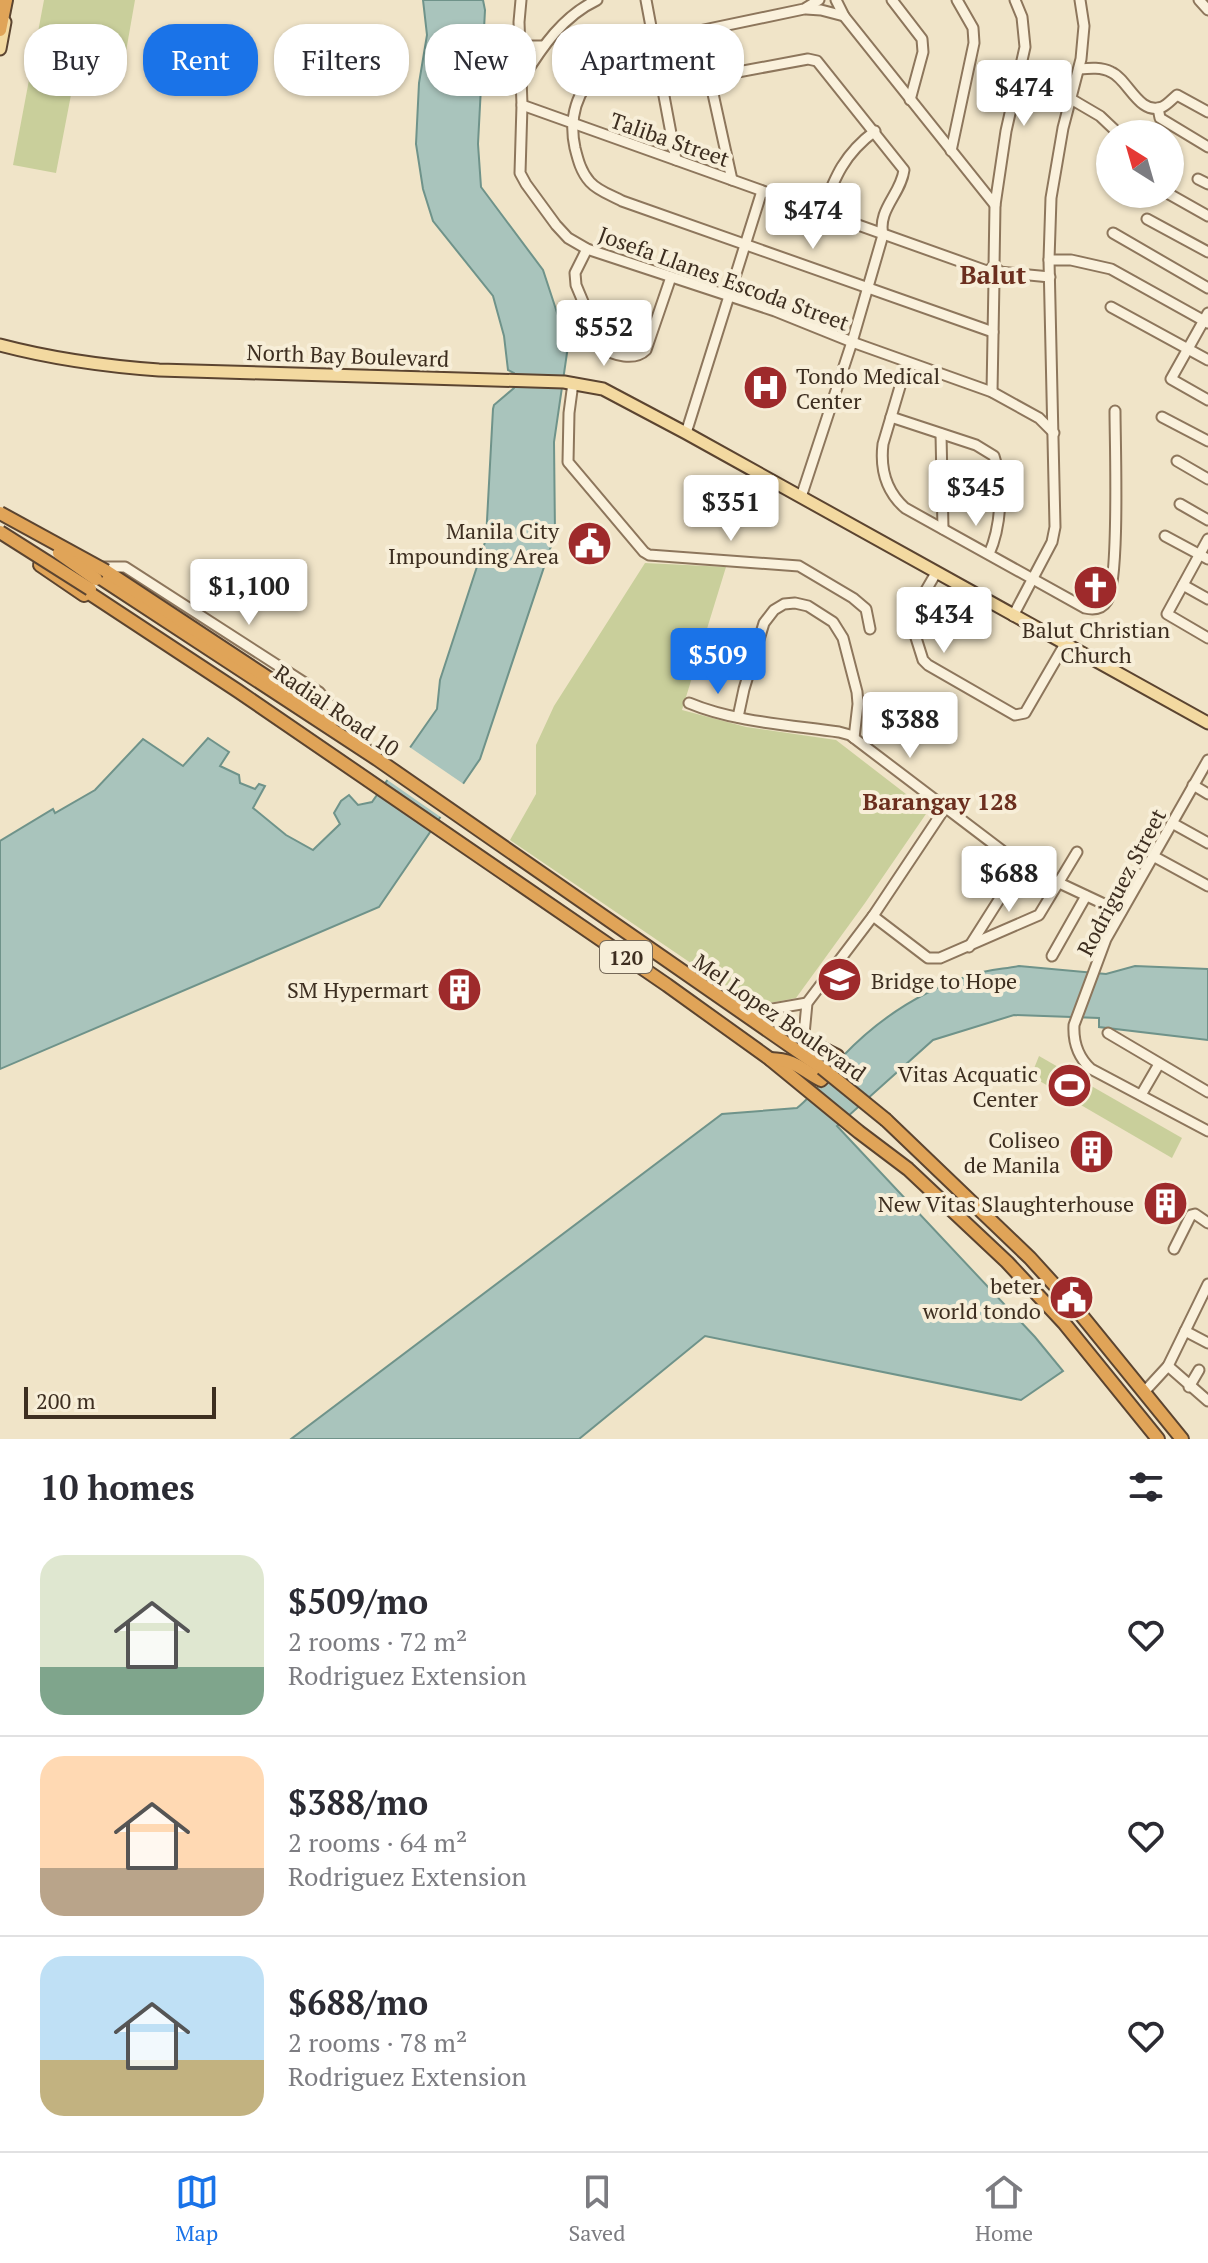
<!DOCTYPE html>
<html lang="en">
<head>
<meta charset="utf-8">
<style>
	:root { --surface:#fff; --page:#f7f7f7; --text:#2b2b33; --muted:#7c7c81; --line:#e1e1e2; --accent:#1a73e8 }
	body { margin:0; font-family:"PT Serif",serif; background:var(--page); color:var(--text); height:100vh; display:flex; flex-direction:column; font-size:30px; white-space:nowrap }
	* { box-sizing:border-box; margin:0 }
	p { font-size:26px; color:var(--muted) }
	.icon { flex:none; width:44px; height:44px; fill:none; stroke:currentColor; stroke-width:2; stroke-linecap:round; stroke-linejoin:round }
	.map { position:relative; height:1439px; overflow:hidden }
	.panel { display:flex; flex-direction:column; background:var(--surface); flex:1 }
	.panel>* { flex:none }
	.guide { position:absolute; left:24px; top:24px; width:800px; height:72px; display:flex; gap:16px }
	.needle { width:52px; rotate:323deg }
	.tools { position:absolute; left:1096px; top:120px; display:grid; gap:16px }
	.tools a { display:grid; place-items:center; width:88px; height:88px; border-radius:50%; background:var(--surface); box-shadow:0 2px 6px #0004; font-size:40px }
	.scale { position:absolute; left:24px; bottom:20px; width:192px; box-sizing:border-box; padding-left:8px; border:4px solid #3d2e20; border-top:0; font-size:22px; line-height:28px; white-space:nowrap; color:#3d2e20; -webkit-text-stroke:6px #f7eed8; paint-order:stroke }
	.price { position:absolute; translate:-50% -68px; padding:0 18px; border-radius:8px; background:#fff; color:#222; font-size:26px; line-height:52px; filter:drop-shadow(0 2px 4px #0008) }
	.price::after { content:''; position:absolute; left:50%; top:48px; width:24px; height:18px; margin-left:-12px; background:inherit; clip-path:polygon(0 0,100% 0,50% 100%) }
	.price.current { background:var(--accent); color:#fff }
	ul { padding:0; list-style:none }
	li { display:flex; align-items:center; gap:24px; height:200px; padding:0 40px }
	li+li { border-top:2px solid var(--line) }
	li span { display:grid; place-items:center; flex:none; width:224px; height:160px; border-radius:24px; color:#555 }
	li>.icon { margin-inline-start:auto }
	span .icon { width:96px; height:96px; fill:#fffc; stroke-width:1 }
	li b { font-size:34px }
	h2 { display:flex; justify-content:space-between; align-items:center; height:96px; padding:0 40px; font-size:34px }
	.tag { padding:0 28px; border-radius:32px; background:var(--surface); box-shadow:0 2px 6px #0004; font-size:28px; line-height:72px }
	.tag.current { background:var(--accent); color:#fff }
	.menu { display:flex; justify-content:space-around; align-items:center; height:112px; border-top:2px solid var(--line); background:var(--surface); font-size:22px; color:var(--muted) }
	.menu a { display:grid; justify-items:center; gap:4px }
	.menu .current { color:var(--accent) }
	.map>svg:first-child { display:block }
	.green { fill:#c9cf9b }
	.water { fill:#a9c4bc; stroke:#6f938a; stroke-width:2 }
	.pier { fill:#f0e4c8 }
	.lines { fill:none; stroke-linecap:round; stroke-linejoin:round }
	.minor-casing { stroke:#8d765c; stroke-width:13 }
	.major-casing { stroke:#5b4430; stroke-width:15 }
	.highway-casing { stroke:#5b4430; stroke-width:16 }
	.minor { stroke:#faf1dc; stroke-width:9 }
	.major { stroke:#f3d9a0; stroke-width:11 }
	.highway { stroke:#e0a458; stroke-width:12 }
	.highway-bridge-casing { stroke:#5b4430; stroke-width:16; stroke-linecap:butt }
	.highway-bridge { stroke:#e0a458; stroke-width:12 }
	.labels { text-anchor:middle; dominant-baseline:central; stroke-width:8; stroke-linejoin:round; paint-order:stroke }
	.shield { fill:#f7eed8; stroke:#756857; stroke-width:2 }
	.shield-label { font-size:20px; font-weight:bold; fill:#3d2e20 }
	.street-label { font-size:22px; fill:#3d2e20; stroke:#f7eed8 }
	.poi-label { font-size:22px; fill:#3d2e20; stroke:#f7eed8; text-anchor:end }
	.neighbourhood-label { font-size:24px; font-weight:bold; fill:#6b2e1e; stroke:#f7eed8 }
	.quarter-label { font-size:26px; font-weight:bold; fill:#6b2e1e; stroke:#f7eed8 }
</style>
</head>
<body>
<div class="map">
<svg width="1208" height="1439" viewBox="0 0 1208 1439">
	<rect width="100%" height="100%" fill="#f0e4c8"/>
	<g class="green">
		<polygon points="44,0 135,0 121,80 75,74 56,173 13,165"/>
		<polygon points="645,563 726,567 682,710 746,727 836,740 928,811 865,903 796,998 754,1006 510,840 536,794 536,745 554,706"/>
		<polygon points="1039,1056 1182,1138 1172,1158 1031,1076"/>
	</g>
	<g class="water">
		<polygon points="423,0 483,0 485,10 478,144 481,187 543,270 568,346 554,442 555,534 480,759 379,907 0,1069 0,841 53,809 55,813 95,790 143,739 183,766 208,738 229,752 220,766 239,775 240,783 255,789 259,784 265,786 253,808 286,835 313,850 340,824 334,813 341,801 349,795 358,805 372,802 437,709 440,680 486,539 493,409 494,405 514,388 514,373 508,370 504,336 493,296 433,221 423,189 416,144 419,83 427,35"/>
		<path d="M1019,966L1106,974L1135,966L1208,969V1040L1099,1027V1018L1014,1015L933,1040L837,1126L1035,1337L1063,1371L1021,1400L705,1336L579,1439H291L722,1114L797,1108C815,1094 827,1074 842,1057C878,1019 921,991 971,975C986,970 1003,969 1019,966Z"/>
	</g>
	<polygon class="pier" points="408,746 465,785 442,818 386,779"/>
	<g class="lines">
		<defs>
			<g id="minor">
				<polyline points="521,0 519,22 522,105 520,173 526,184 556,225 568,238 587,249 775,311 852,342 992,392 1039,418 1054,433"/>
				<polyline points="646,0 676,160"/>
				<path d="M819,0L804,9L637,44C595,64 564,98 575,148C578,160 581,172 590,182C598,191 611,195 622,201L993,332"/>
				<polyline points="836,0 844,16"/>
				<polyline points="892,0 922,39 923,52 910,100"/>
				<polyline points="1199,0 1208,10"/>
				<polyline points="806,9 821,10 844,16 995,205"/>
				<polyline points="520,46 544,46"/>
				<path d="M658,67C676,63 695,54 708,71L732,180"/>
				<path d="M1079,69C1090,68 1102,67 1111,72C1128,79 1139,116 1162,107C1167,105 1172,99 1177,95L1208,112"/>
				<path d="M711,77L808,59L817,61L904,170C901,194 877,210 883,235L852,342L801,497"/>
				<path d="M523,78C542,47 563,16 597,0"/>
				<polyline points="1071,99 1100,116 1119,134"/>
				<polyline points="522,105 987,271 994,267 998,270 998,277 990,279 987,274 987,271"/>
				<polyline points="1158,108 1160,118 1208,147"/>
				<polyline points="951,151 974,43 973,28 957,0"/>
				<polyline points="1198,179 1208,184"/>
				<polyline points="1169,194 1208,216"/>
				<path d="M822,211C835,177 844,154 875,131"/>
				<polyline points="1147,219 1208,252"/>
				<polyline points="1113,233 1208,288"/>
				<path d="M587,249L575,273L576,285L602,347C613,356 635,361 646,350L671,277"/>
				<polyline points="1049,260 1071,260 1111,269 1208,323"/>
				<polyline points="994,267 995,205 1006,131 1025,47 1022,17 1015,0"/>
				<polyline points="999,272 1050,277"/>
				<polyline points="1111,307 1208,360"/>
				<polyline points="1208,313 1171,379 1208,400"/>
				<path d="M907,363L883,444C880,469 886,491 905,508L1085,608C1094,610 1102,609 1107,601C1120,581 1115,442 1115,411"/>
				<polyline points="573,383 569,413 568,462 644,552 649,555 799,566 853,598 866,609 870,629"/>
				<polyline points="992,392 994,280"/>
				<path d="M891,417L976,445L994,456C1004,485 1001,527 989,554"/>
				<polyline points="1162,417 1208,441"/>
				<polyline points="686,433 762,191"/>
				<polyline points="941,434 943,529"/>
				<polyline points="1177,461 1208,479"/>
				<polyline points="1180,504 1208,520"/>
				<polyline points="1165,536 1208,559"/>
				<polyline points="1208,539 1167,614 1208,638"/>
				<polyline points="100,567 125,567 319,692 369,751"/>
				<polyline points="936,573 911,616 911,622 923,660 928,665 1015,715 1025,713 1065,644"/>
				<polyline points="1183,585 1208,599"/>
				<polyline points="1013,616 1052,542 1055,527 1049,260 1051,198 1063,128 1081,59 1084,26 1080,0"/>
				<path d="M689,703C734,722 790,725 839,732L850,735L1021,865L1121,912"/>
				<polyline points="738,717 744,689 764,623 774,610 784,604 795,603 808,606 833,622 843,638 857,692 858,704 854,738"/>
				<path d="M1208,760L1106,939L1074,1025C1073,1043 1078,1057 1091,1069L1208,1131"/>
				<polyline points="1193,785 1208,794"/>
				<polyline points="1172,823 1208,843"/>
				<polyline points="1153,856 1208,886"/>
				<polyline points="873,916 928,958 940,958 1039,915 1077,852"/>
				<polyline points="969,947 1021,865"/>
				<polyline points="1052,956 1086,896"/>
				<polyline points="743,1014 807,1003"/>
				<polyline points="1108,1033 1208,1092"/>
				<polyline points="803,1045 807,1003 873,916 945,808"/>
				<polyline points="1141,1095 1159,1064"/>
				<polyline points="1174,1249 1191,1215 1195,1214 1208,1223"/>
				<polyline points="1185,1331 1208,1343"/>
				<polyline points="1168,1366 1208,1401"/>
				<polyline points="1189,1387 1199,1370"/>
				<polyline points="1145,1391 1168,1366 1208,1284"/>
			</g>
			<g id="major">
				<polyline points="0,49 5,22"/>
				<path d="M0,345C53,359 104,366 159,370L564,382L603,389L686,433L1208,723"/>
			</g>
			<g id="highway">
				<polyline points="0,30 6,0"/>
				<polyline points="40,565 84,595"/>
				<polyline points="90,571 377,759 822,1068"/>
				<polyline points="106,571 332,720"/>
				<polyline points="80,587 238,691 667,985 770,1059 859,1132 908,1169 1007,1262 1064,1323 1158,1439"/>
				<path d="M770,1059C797,1060 800,1069 821,1080L837,1062V1056L803,1039"/>
				<polyline points="886,1120 1030,1258 1078,1311 1182,1439"/>
			</g>
		</defs>
		<use href="#minor" class="minor-casing"/>
		<use href="#major" class="major-casing"/>
		<use href="#highway" class="highway-casing"/>
		<use href="#minor" class="minor"/>
		<use href="#major" class="major"/>
		<use href="#highway" class="highway"/>
		<defs>
			<g id="highway-bridge">
				<polyline points="0,513 106,571"/>
				<polyline points="0,532 90,589"/>
				<polyline points="59,553 96,579"/>
				<polyline points="822,1068 886,1120"/>
			</g>
		</defs>
		<use href="#highway-bridge" class="highway-bridge-casing"/>
		<use href="#highway-bridge" class="highway-bridge"/>
	</g>
	<defs>
		<symbol id="hospital-disc" viewBox="-11 -11 22 22"><circle r="9.5" fill="#9e2a2b" stroke="#f7eed8"/><path d="M-5-5h3v3.5h4V-5h3V5h-3V1.5h-4V5h-3Z" fill="#fff"/></symbol>
		<symbol id="civic-disc" viewBox="-11 -11 22 22"><circle r="9.5" fill="#9e2a2b" stroke="#f7eed8"/><path d="M-.6-6.5H3V-4.5H.6V-3L4-1V1h2V6H-6V1h2V-1L-.6-3ZM-1.2 2.5V6h2.4V2.5Z" fill="#fff"/></symbol>
		<symbol id="church-disc" viewBox="-11 -11 22 22"><circle r="9.5" fill="#9e2a2b" stroke="#f7eed8"/><path d="M-1.2-6h2.4v3.5h3.3v2.4h-3.3V6h-2.4V-.1h-3.3v-2.4h3.3Z" fill="#fff"/></symbol>
		<symbol id="school-disc" viewBox="-11 -11 22 22"><circle r="9.5" fill="#9e2a2b" stroke="#f7eed8"/><path d="M0-5L7-2L0 1L-7-2ZM-4 1L0 2.5L4 1V4Q0 6-4 4Z" fill="#fff"/></symbol>
		<symbol id="building-disc" viewBox="-11 -11 22 22"><circle r="9.5" fill="#9e2a2b" stroke="#f7eed8"/><path d="M-4-6H4V6H1V3H-1V6H-4ZM-2.5-4.3h1.7v1.8h-1.7ZM.8-4.3h1.7v1.8H.8ZM-2.5-1h1.7V.8h-1.7ZM.8-1h1.7V.8H.8Z" fill="#fff"/></symbol>
		<symbol id="stadium-disc" viewBox="-11 -11 22 22"><circle r="9.5" fill="#9e2a2b" stroke="#f7eed8"/><path d="M0-5a6.5 5 0 1 0 0 10a6.5 5 0 1 0 0-10ZM-3.5-1.8h7v3.6h-7Z" fill="#fff"/></symbol>
	</defs>
	<g fill-rule="evenodd">
		<use href="#hospital-disc" x="740" y="362" width="51" height="51"/>
		<use href="#civic-disc" x="564" y="518" width="51" height="51"/>
		<use href="#church-disc" x="1070" y="562" width="51" height="51"/>
		<use href="#school-disc" x="814" y="954" width="51" height="51"/>
		<use href="#building-disc" x="434" y="964" width="51" height="51"/>
		<use href="#stadium-disc" x="1044" y="1060" width="51" height="51"/>
		<use href="#building-disc" x="1066" y="1126" width="51" height="51"/>
		<use href="#building-disc" x="1140" y="1178" width="51" height="51"/>
		<use href="#civic-disc" x="1046" y="1272" width="51" height="51"/>
	</g>
	<g class="labels">
		<rect class="shield" x="600" y="941" width="52" height="32" rx="6"/>
		<g class="shield-label">
			<text x="626" y="957">120</text>
		</g>
		<g class="street-label">
			<text transform="translate(670 139) rotate(19)">Taliba Street</text>
			<text transform="translate(724 278) rotate(20)">Josefa Llanes Escoda Street</text>
			<text transform="translate(348 355) rotate(2)">North Bay Boulevard</text>
			<text transform="translate(337 710) rotate(34)">Radial Road 10</text>
			<text transform="translate(1121 882) rotate(-62)">Rodriguez Street</text>
			<text transform="translate(780 1017) rotate(35)">Mel Lopez Boulevard</text>
		</g>
		<g class="poi-label">
			<text x="796" y="375" text-anchor="start">Tondo Medical<tspan x="796" dy="25">Center</tspan></text>
			<text x="559" y="530">Manila City<tspan x="559" dy="25">Impounding Area</tspan></text>
			<text x="1096" y="629" text-anchor="middle">Balut Christian<tspan x="1096" dy="25">Church</tspan></text>
			<text x="871" y="980" text-anchor="start">Bridge to Hope</text>
			<text x="429" y="989">SM Hypermart</text>
			<text x="1038" y="1073">Vitas Acquatic<tspan x="1038" dy="25">Center</tspan></text>
			<text x="1060" y="1139">Coliseo<tspan x="1060" dy="25">de Manila</tspan></text>
			<text x="1134" y="1203">New Vitas Slaughterhouse</text>
			<text x="1041" y="1285">beter<tspan x="1041" dy="25">world tondo</tspan></text>
		</g>
		<g class="neighbourhood-label">
			<text x="940" y="801">Barangay 128</text>
		</g>
		<g class="quarter-label">
			<text x="993" y="274">Balut</text>
		</g>
	</g>
</svg>
<div class="tools">
<a><svg class="needle" viewBox="-14 -14 28 28"><path d="M0-13l5 13h-10z" fill="#e53935"/><path d="M0 13l5-13h-10z" fill="#7c7c81"/></svg></a>
</div>
<div class="scale">200 m</div>
<b class="price" style="left:1024px;top:128px">$474</b>
<b class="price" style="left:813px;top:251px">$474</b>
<b class="price" style="left:604px;top:368px">$552</b>
<b class="price" style="left:976px;top:528px">$345</b>
<b class="price" style="left:731px;top:543px">$351</b>
<b class="price" style="left:249px;top:627px">$1,100</b>
<b class="price" style="left:944px;top:655px">$434</b>
<b class="price current" style="left:718px;top:696px">$509</b>
<b class="price" style="left:910px;top:760px">$388</b>
<b class="price" style="left:1009px;top:914px">$688</b>
<div class="guide">
<a class="tag">Buy</a>
<a class="tag current">Rent</a>
<a class="tag">Filters</a>
<a class="tag">New</a>
<a class="tag">Apartment</a>
</div>
</div>
<section class="panel">
<h2>10 homes<svg class="icon" aria-label="filters" viewBox="0 0 24 24"><path d="M4 7h16M4 17h16"/><circle cx="9" cy="7" r="2"/><circle cx="15" cy="17" r="2"/></svg></h2>
<ul>
<li><span style="background:linear-gradient(#dfe7d0 70%,#7fa58c 0)"><svg class="icon" aria-label="home" viewBox="0 0 24 24"><path d="M3 11l9-7 9 7M6 9v11h12V9"/></svg></span><div><b>$509/mo</b><p>2 rooms · 72 m²</p><p>Rodriguez Extension</p></div><svg class="icon" aria-label="heart" viewBox="0 0 24 24"><path d="M12 20l-8-8c-3-5 5-10 8-4 3-6 11-1 8 4z"/></svg></li>
<li><span style="background:linear-gradient(#ffd9b3 70%,#b9a48a 0)"><svg class="icon" aria-label="home" viewBox="0 0 24 24"><path d="M3 11l9-7 9 7M6 9v11h12V9"/></svg></span><div><b>$388/mo</b><p>2 rooms · 64 m²</p><p>Rodriguez Extension</p></div><svg class="icon" aria-label="heart" viewBox="0 0 24 24"><path d="M12 20l-8-8c-3-5 5-10 8-4 3-6 11-1 8 4z"/></svg></li>
<li><span style="background:linear-gradient(#bfe0f5 65%,#c2b280 0)"><svg class="icon" aria-label="home" viewBox="0 0 24 24"><path d="M3 11l9-7 9 7M6 9v11h12V9"/></svg></span><div><b>$688/mo</b><p>2 rooms · 78 m²</p><p>Rodriguez Extension</p></div><svg class="icon" aria-label="heart" viewBox="0 0 24 24"><path d="M12 20l-8-8c-3-5 5-10 8-4 3-6 11-1 8 4z"/></svg></li>
</ul>
</section>
<nav class="menu">
<a class="current"><svg class="icon" aria-label="map" viewBox="0 0 24 24"><path d="M3 6l6-2 6 2 6-2v14l-6 2-6-2-6 2zM9 4v14M15 6v14"/></svg>Map</a>
<a><svg class="icon" aria-label="saved" viewBox="0 0 24 24"><path d="M7 4h10v16l-5-4-5 4z"/></svg>Saved</a>
<a><svg class="icon" aria-label="home" viewBox="0 0 24 24"><path d="M3 11l9-7 9 7M6 9v11h12V9"/></svg>Home</a>
</nav>
</body>
</html>
